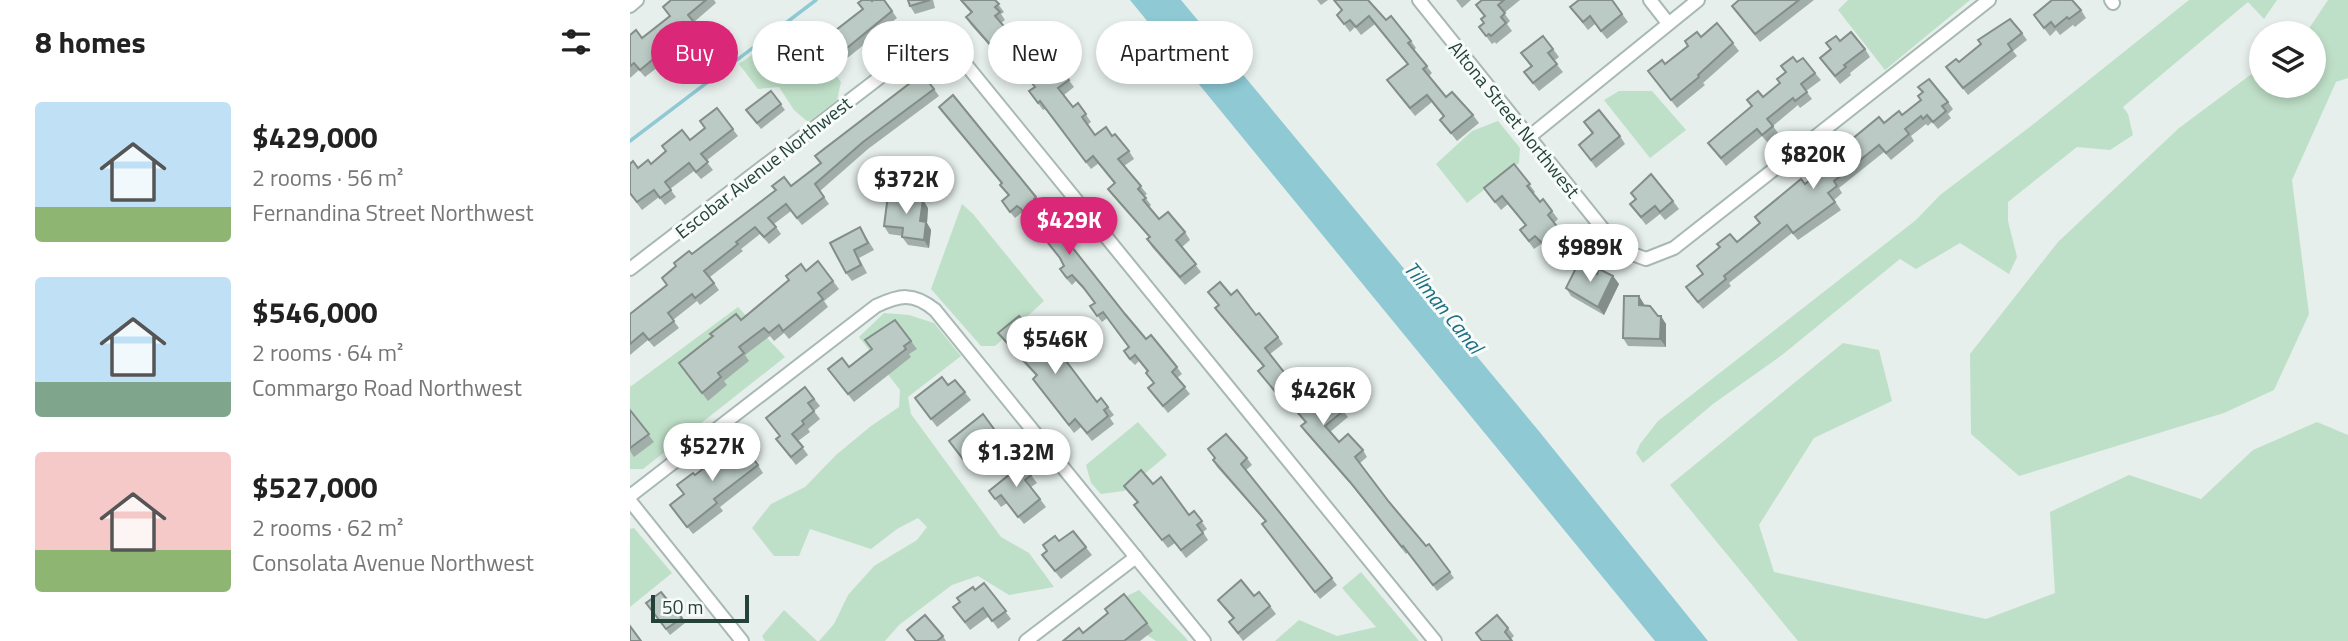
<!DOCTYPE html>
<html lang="en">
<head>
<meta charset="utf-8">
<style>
	:root { --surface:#fff; --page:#f2f2f2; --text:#222; --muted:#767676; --accent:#db2777 }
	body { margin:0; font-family:"Titillium Web",sans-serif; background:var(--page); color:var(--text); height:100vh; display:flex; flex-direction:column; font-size:26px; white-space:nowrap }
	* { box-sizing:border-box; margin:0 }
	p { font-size:23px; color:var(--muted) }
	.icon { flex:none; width:38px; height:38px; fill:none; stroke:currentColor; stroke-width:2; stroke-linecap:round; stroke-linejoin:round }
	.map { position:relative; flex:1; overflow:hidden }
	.panel { display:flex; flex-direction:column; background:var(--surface); width:630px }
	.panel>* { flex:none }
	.guide { position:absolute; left:21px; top:21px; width:665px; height:63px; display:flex; gap:14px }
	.fabs { position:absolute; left:1619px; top:21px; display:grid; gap:14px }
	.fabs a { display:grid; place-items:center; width:77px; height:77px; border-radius:50%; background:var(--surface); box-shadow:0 4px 10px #0003; font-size:35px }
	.scale { position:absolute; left:21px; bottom:18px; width:98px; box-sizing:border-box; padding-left:7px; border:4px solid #24423a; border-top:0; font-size:19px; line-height:24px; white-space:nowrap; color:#24423a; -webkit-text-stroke:5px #f7fbf9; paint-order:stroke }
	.price { position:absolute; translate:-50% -60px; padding:0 16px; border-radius:24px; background:#fff; color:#222; font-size:23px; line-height:46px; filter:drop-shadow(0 2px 4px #0008) }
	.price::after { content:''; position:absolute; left:50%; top:42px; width:21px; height:16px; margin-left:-10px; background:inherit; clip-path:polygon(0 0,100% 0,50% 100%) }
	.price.selected { background:var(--accent); color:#fff }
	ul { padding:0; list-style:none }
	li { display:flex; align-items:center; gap:21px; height:175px; padding:0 35px }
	li span { display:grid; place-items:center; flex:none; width:196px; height:140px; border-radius:7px; color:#555 }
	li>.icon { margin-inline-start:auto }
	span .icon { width:84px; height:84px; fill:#fffc; stroke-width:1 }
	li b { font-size:30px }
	h2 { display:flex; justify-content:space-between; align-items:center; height:84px; padding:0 35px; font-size:30px }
	.tag { padding:0 24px; border-radius:32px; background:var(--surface); box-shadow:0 4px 10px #0003; font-size:24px; line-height:63px }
	.tag.selected { background:var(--accent); color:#fff }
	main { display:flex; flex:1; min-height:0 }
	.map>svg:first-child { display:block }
	.green { fill:#bfe0c8 }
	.water { fill:#8ec9d4 }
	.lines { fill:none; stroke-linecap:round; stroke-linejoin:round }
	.stream { stroke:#8ec9d4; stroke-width:3.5 }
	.minor-casing { stroke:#a8b8b2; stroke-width:16 }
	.minor { stroke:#fff; stroke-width:12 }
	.wall { fill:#a1aea9 }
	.shaded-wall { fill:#838d89 }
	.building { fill:#bbcac4; stroke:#838d89; stroke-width:2 }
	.labels { text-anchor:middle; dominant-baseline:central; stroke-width:6; stroke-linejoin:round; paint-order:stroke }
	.street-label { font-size:19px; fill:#24423a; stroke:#f7fbf9 }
	.water-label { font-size:21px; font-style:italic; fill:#1c6f80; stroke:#f7fbf9 }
</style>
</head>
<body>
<main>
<section class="panel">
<h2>8 homes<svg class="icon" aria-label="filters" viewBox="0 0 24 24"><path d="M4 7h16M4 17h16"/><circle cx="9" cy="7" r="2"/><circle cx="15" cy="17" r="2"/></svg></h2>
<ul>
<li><span style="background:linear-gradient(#bfe0f5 75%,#8fb573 0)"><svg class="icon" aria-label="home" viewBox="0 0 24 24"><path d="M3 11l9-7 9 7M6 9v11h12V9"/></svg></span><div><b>$429,000</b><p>2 rooms · 56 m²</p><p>Fernandina Street Northwest</p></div></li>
<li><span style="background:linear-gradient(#bfe0f5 75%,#7fa58c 0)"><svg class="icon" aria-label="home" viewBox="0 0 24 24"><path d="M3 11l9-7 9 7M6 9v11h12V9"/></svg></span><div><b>$546,000</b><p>2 rooms · 64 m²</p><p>Commargo Road Northwest</p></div></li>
<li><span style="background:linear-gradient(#f6c9c9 70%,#8fb573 0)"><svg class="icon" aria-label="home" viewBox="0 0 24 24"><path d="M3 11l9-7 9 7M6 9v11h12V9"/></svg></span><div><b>$527,000</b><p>2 rooms · 62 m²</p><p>Consolata Avenue Northwest</p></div></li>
</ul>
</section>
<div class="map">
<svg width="1718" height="641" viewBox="0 0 1718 641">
	<rect width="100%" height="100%" fill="#e6efeb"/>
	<g class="green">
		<polygon points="1218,0 1340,0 1255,70 1208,10"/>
		<polygon points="1559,0 1647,0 1634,19 1618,2 1493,107 1498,114 1503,135 1480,150 1447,147 1378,202 1378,221 1387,257 1379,274 1330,243 1286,269 1270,259 1152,355 1083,404 1013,463 1006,453 1010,444 1028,421 1286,220 1310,195 1401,126"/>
		<polygon points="1698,0 1718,0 1718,78 1706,82 1662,180 1679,314 1644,390 1594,413 1389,476 1341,434 1340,354 1428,242 1549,128 1631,67 1631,86 1684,86 1684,33 1676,33"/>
		<polygon points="166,24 211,82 207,100 178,122 164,110 149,87 128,89 109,64"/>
		<polygon points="989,91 1022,91 1056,130 1020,158 974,100"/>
		<polygon points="868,121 890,148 889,163 837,203 806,164 842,131"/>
		<polygon points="332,204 343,214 414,301 365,346 351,346 301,289"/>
		<polygon points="108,307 155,357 13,469 0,469 0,387"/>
		<polygon points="254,313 279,315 304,323 331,356 278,397 281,414 371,537 399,553 424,587 379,595 348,576 322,585 269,625 255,641 189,641 204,624 218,595 244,566 287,540 297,527 288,518 267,529 241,549 180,529 169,556 144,556 122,528 141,504 175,487 206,455 241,426 269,407 270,390 229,337"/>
		<polygon points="1213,343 1249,350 1262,401 1184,438 1129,525 1144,572 1356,619 1425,593 1420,512 1499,475 1571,499 1623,450 1687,422 1718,435 1718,641 1168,641 1040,485"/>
		<polygon points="508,422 537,455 494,491 471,494 461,483 456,465"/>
		<polygon points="4,528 42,573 0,607 0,529"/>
		<polygon points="731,572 789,641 645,641 669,620 707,636 746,627 712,588"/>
		<polygon points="509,590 555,637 558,641 526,641 492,618 491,599"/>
		<polygon points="154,610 187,641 135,641 132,636"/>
	</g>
	<polygon class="water" points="500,0 551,0 908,430 1078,641 1025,641"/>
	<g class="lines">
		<polyline class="stream" points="0,141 186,0"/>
		<defs>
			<g id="minor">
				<polyline points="789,0 989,249 1016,259 1044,248 1359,0"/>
				<polyline points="1020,0 1038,23"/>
				<polyline points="1481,0 1483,3"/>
				<polyline points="0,6 7,0"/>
				<polyline points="899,137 1068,0"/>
				<path d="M0,269L275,58C300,47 309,46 333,61L805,641"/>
				<path d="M0,496L246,306C270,295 283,292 305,310L574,641"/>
				<polyline points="0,501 112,641"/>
				<polyline points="396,641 506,557"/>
			</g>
		</defs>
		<use href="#minor" class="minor-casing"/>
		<use href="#minor" class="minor"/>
	</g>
	<g class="wall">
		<polygon points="41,0 84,0 86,3 64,22 68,29 29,59 32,64 15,77 9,70 0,78 0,35 12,38 39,16 33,7"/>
		<polygon points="254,0 267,18 205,68 188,44 242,1"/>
		<polygon points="278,0 303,0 305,8 285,14 280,6"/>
		<polygon points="330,0 365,0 374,12 371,14 375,20 371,23 403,60 423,70 428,66 444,87 434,95 443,107 448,103 461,122 457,125 465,135 482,136 499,151 504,159 494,166 517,194 514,196 521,205 519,207 529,219 555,232 560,240 552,247 571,272 555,285 522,247 517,239 519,237 478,189 484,183 469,163 461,169 415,109 413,110 399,91 405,87 390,67 383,72 341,25 336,17 341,13"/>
		<polygon points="687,0 698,0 691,5"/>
		<polygon points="703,0 738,0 756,20 781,41 786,48 784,50 802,73 799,76 816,97 843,115 849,123 827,141 810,120 814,117 802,102 785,116 757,80 777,64 745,24 731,35 725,27 720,32 707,15 712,10"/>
		<polygon points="826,0 841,0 832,8"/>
		<polygon points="852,0 890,0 874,13 880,21 877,24 882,31 866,44 865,42 862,44 849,27 853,24 854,16 846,5"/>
		<polygon points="982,0 998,22 977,39 965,24 958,30 940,7"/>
		<polygon points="1109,0 1184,0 1130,42 1102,6"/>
		<polygon points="1451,10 1456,18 1445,27 1443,25 1430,35 1426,30 1420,36 1404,15"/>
		<polygon points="1392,33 1397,40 1383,51 1387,56 1338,95 1316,67"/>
		<polygon points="1071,37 1103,43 1109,51 1073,83 1075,85 1047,108 1018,71 1035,64"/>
		<polygon points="923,49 929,57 924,61 933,72 909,91 894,72 901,67 891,53"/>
		<polygon points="1235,49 1240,57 1220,73 1221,75 1210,84 1190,58"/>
		<polygon points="1167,62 1185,73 1191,80 1176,91 1182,99 1170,108 1168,105 1143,126 1148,133 1137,142 1132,136 1096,166 1078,143 1150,83"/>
		<polygon points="304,89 309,96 238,149 190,191 199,204 172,225 161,211 144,224 151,234 139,244 130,234 111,249 113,251 80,277 89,290 70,305 67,301 43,320 49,328 24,347 18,340 0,355 0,314 37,285 62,254 161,186 191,164 185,156"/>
		<polygon points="141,91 155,110 131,129 116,110"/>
		<polygon points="1318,102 1323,109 1318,114 1321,118 1308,129 1302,122 1298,126 1296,124 1281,136 1284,141 1261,160 1254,152 1209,188 1212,193 1204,200 1211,210 1168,240 1162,233 1099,283 1101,286 1073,309 1061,295 1056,287 1073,274 1067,266 1107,242 1175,184 1254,123 1272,115"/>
		<polygon points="309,107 406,197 411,203 409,205 495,314 516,339 547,367 552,374 547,378 560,394 538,413 518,388 524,383 516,373 517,371 509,361 505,365 498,358 494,351 498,347 477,318 472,322 460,306 465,303 457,293 446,281 442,285 434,276 430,269 434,266 432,260 396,215 391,213 385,218 376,207 378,196 372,183"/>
		<polygon points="87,108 108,136 76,161 83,170 71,179 64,171 40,189 46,197 35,205 29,197 12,210 0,194 8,168 21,164 60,140 75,128"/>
		<polygon points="954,122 990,136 995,144 966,168 949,145 962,134"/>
		<polygon points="884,164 905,192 903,194 910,202 922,211 928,219 924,223 935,237 917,251 911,244 904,249 890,230 895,225 878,204 871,210 854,188"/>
		<polygon points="1043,201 1049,209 1035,220 1030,214 1016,225 1000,204"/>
		<polygon points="298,208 297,223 301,230 299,248 278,245 272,237 273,236 259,234 254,226"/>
		<polygon points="230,227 244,250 229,258 237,273 222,281 216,273"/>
		<polygon points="176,271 203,281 209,289 194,301 198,307 159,339 154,333 144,341 140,336 115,355 119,361 94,381 97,385 78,401 49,363 111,320"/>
		<polygon points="967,274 983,276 989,284 974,315 941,296 936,288"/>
		<polygon points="601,295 626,315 648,337 653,344 640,354 672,395 695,399 713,411 718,417 700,432 709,442 733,450 737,457 730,463 759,502 796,546 799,544 824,578 807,591 778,552 776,554 724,488 675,432 671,426 675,422 660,405 658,407 628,371 634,367 585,308"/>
		<polygon points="1009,296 1014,305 1036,324 1036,347 998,346 993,338"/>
		<polygon points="265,320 287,349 279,354 281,357 224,402 198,369 219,367 242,349"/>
		<polygon points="397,325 411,332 416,340 412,344 420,353 467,402 471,398 484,415 480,418 484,424 462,441 451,427 444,433 403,379 406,376 374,341 368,333"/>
		<polygon points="325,380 341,400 307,427 291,406"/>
		<polygon points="175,387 190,406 184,411 190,419 178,429 180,432 168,441 178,455 166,465 152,447 150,436"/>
		<polygon points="0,410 24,442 4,457 0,451"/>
		<polygon points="353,414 369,437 366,439 377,455 355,472 346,461 338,467 319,441"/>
		<polygon points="578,449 617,458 622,465 616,470 707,585 690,599 637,530 635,521 587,467 583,460 585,458"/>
		<polygon points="128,465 133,473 90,507 93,511 63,534 40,505 54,495 65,475"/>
		<polygon points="401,475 407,483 401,487 416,507 394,524 377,503 371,507 359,491"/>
		<polygon points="523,484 559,515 564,511 577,529 573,532 578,540 556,558 545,543 538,548 510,513 504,505 507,502 494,486"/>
		<polygon points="443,531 462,555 431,579 412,555"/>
		<polygon points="354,583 381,619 368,629 359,616 340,630 323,607"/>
		<polygon points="31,592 55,623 40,635 16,603"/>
		<polygon points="624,596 640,606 646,614 613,641 599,622 603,619 588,600"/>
		<polygon points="517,623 523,631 510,641 433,641 453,633"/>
		<polygon points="878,628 884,636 881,639 851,641"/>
		<polygon points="277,630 313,636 316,641 285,641"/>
	</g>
	<g class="shaded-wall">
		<polygon points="293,200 298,208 297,223 301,230 299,248 294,240 290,221"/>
		<polygon points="983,276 989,284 974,315 968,307"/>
		<polygon points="1009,296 1014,304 1014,313 1009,305"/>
		<polygon points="1031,316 1036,324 1036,347 1030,339"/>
	</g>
	<g class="building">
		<polygon points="41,0 76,0 58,15 63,21 24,52 27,56 10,70 4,63 0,66 0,35 6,30 12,38 40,16 33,7"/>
		<polygon points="232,0 241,0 242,1 243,0 254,0 262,11 201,61 188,44 233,9 228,3"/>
		<polygon points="278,0 300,0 280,6"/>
		<polygon points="331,0 365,0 369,4 365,7 370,12 365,16 403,60 411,54 423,70 428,66 439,80 428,88 443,107 448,103 456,114 452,117 465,135 476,127 482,136 485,134 499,151 488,159 511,186 508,189 516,198 513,200 529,219 538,212 555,232 546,240 566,264 550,277 517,239 520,237 478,189 485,183 463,156 456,162 410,101 408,103 399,91 405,87 384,60 378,65 336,17 342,12"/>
		<polygon points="704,0 738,0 756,20 761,16 781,41 778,43 797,66 793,69 816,97 822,92 843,115 821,133 810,120 814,116 797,95 780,108 757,80 778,64 739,16 726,27 720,20 714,24 707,15 712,10"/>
		<polygon points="852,0 874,0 868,5 875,13 871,17 876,23 861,36 859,34 856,36 849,27 854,23 851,19 855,16 846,5"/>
		<polygon points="949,0 982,0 992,14 971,31 960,16 953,22 940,7"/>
		<polygon points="1109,0 1169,0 1125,34 1102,6"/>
		<polygon points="1422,0 1442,0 1451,10 1439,19 1437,17 1425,27 1421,22 1414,28 1404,15"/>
		<polygon points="1380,19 1392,33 1378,44 1382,50 1333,88 1316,67 1326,59 1329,62 1351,44 1348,40"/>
		<polygon points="1087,23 1103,43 1068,75 1069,77 1041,100 1018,71 1032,60 1035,64 1058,46 1055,41 1067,32 1071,37"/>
		<polygon points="1221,32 1235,49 1214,65 1216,67 1205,76 1190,58 1201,49 1196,43 1206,36 1210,41"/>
		<polygon points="913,36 923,49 918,53 927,64 903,83 894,72 902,66 891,53"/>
		<polygon points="1163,57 1167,62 1173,58 1185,73 1171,84 1177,92 1165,101 1163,98 1137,119 1143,126 1132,135 1127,129 1091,158 1078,143 1122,106 1117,100 1128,91 1133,97 1150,83 1147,79 1156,72 1151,66"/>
		<polygon points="292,74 304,89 233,142 185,184 194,197 167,218 156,204 138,218 146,227 134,237 125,227 106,242 108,244 74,271 84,283 65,298 62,294 38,313 44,321 19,340 13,333 0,344 0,314 37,285 32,278 46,266 44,263 59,251 62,254 146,190 142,186 154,177 161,186 191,163 185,156"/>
		<polygon points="1299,79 1318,102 1312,106 1316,111 1303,122 1297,115 1293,119 1291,116 1275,129 1279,134 1256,153 1249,145 1204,181 1207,186 1198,193 1205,202 1163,233 1157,225 1094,276 1096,279 1068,302 1056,287 1073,274 1067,266 1090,247 1087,244 1100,234 1107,242 1130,223 1125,217 1171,179 1175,184 1202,162 1199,158 1249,117 1254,123 1269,111 1272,115 1291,100 1288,96 1293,92 1288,87"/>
		<polygon points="141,91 151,104 127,123 116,110"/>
		<polygon points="323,95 406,197 404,199 495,314 516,339 521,335 547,367 542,372 555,387 533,406 518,388 524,383 516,373 518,371 505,355 500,359 494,351 499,347 473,312 467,316 460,306 465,303 453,287 442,275 437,278 430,269 434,266 430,258 391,209 387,206 380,212 372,201 379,195 370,185 372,183 309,107"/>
		<polygon points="87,108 103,129 71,154 78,162 66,172 59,163 35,182 41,190 30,198 24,190 7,202 0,193 0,164 3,161 8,168 18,160 21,164 36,151 32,146 52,130 60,140 75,128 70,121"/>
		<polygon points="969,110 990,136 961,160 949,145 963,133 954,122"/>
		<polygon points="884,164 900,184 897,186 910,202 913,199 922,211 918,215 929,229 912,243 905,236 899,241 890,230 896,225 872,196 865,202 854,188"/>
		<polygon points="1021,174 1043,201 1030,212 1025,206 1011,217 1000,204 1006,199 1001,193"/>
		<polygon points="258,195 293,200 290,221 296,222 294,240 272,237 273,228 254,226"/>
		<polygon points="230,227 238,243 224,250 231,265 216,273 200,243"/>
		<polygon points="188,261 203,281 188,293 193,299 153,331 149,325 139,333 134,328 109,347 114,353 88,373 91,377 72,393 49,363 83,336 80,334 106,314 111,320 159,280 156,276 171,264 176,271"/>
		<polygon points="948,264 967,274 969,269 983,276 968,307 936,288"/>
		<polygon points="590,282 601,295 607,290 626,315 629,313 648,337 635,348 672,395 683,385 695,399 699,395 713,411 695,426 709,442 718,434 733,450 725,457 759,502 796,546 799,544 820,572 803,585 773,546 772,547 720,482 671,426 676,422 656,399 653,401 628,371 634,366 585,308 589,305 578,292"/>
		<polygon points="994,296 1009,296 1009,305 1020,306 1028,316 1031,316 1030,339 993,338"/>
		<polygon points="389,316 397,325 402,322 411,332 406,336 420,353 427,349 467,402 471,398 478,407 474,410 478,416 457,433 445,419 439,425 403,379 407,375 368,333"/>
		<polygon points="265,320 281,341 274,346 276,349 218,394 198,369 212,358 219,367 242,349 235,340"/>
		<polygon points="312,377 318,385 325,380 335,392 301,419 285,398"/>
		<polygon points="175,387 184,399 178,403 184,411 172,421 174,424 162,434 173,447 161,457 146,439 150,436 136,418"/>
		<polygon points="0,410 19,434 0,448"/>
		<polygon points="353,414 364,429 360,432 372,447 350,464 341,453 333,459 319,441"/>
		<polygon points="596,434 617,458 611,464 702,578 685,592 632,524 636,521 583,460 585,458 578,449"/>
		<polygon points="109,441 128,465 84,499 87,503 57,527 40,505 54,494 47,485 63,473 65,475"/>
		<polygon points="388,459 401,475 395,480 410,499 388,517 371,495 365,499 359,491 380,474 376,469"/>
		<polygon points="511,470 523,484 531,477 559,515 564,511 572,521 567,525 573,533 551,550 539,535 532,540 504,505 508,502 494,486"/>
		<polygon points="443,531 456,547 425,571 412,555 417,551 413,545 425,536 429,541"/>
		<polygon points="611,580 624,596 629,592 640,606 608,633 599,622 604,618 588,600"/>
		<polygon points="354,583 376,611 362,621 353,608 335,622 323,607 330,602 327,598 343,587 345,590"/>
		<polygon points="31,592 52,618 36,629 16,603"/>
		<polygon points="494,594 517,623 494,641 433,641 449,628 453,633 478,613 475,609"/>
		<polygon points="295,615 313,636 307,641 286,641 277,630"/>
		<polygon points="867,615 878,628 875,632 882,641 852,641 846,633"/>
		<polygon points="0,626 11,641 0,641"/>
	</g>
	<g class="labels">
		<g class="street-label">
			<text transform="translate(885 119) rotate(51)">Altona Street Northwest</text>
			<text transform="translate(133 167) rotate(-38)">Escobar Avenue Northwest</text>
		</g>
		<g class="water-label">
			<text transform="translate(814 307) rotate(51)">Tillman Canal</text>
		</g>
	</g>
</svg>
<div class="fabs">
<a><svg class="icon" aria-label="layers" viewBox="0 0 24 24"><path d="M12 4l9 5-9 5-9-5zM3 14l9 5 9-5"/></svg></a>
</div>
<div class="scale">50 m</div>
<b class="price" style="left:1183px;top:191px">$820K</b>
<b class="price" style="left:276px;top:216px">$372K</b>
<b class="price selected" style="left:439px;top:257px">$429K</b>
<b class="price" style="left:960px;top:284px">$989K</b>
<b class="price" style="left:425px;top:376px">$546K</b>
<b class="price" style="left:693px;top:427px">$426K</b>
<b class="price" style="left:82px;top:483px">$527K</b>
<b class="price" style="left:386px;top:489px">$1.32M</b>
<div class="guide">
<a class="tag selected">Buy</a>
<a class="tag">Rent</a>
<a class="tag">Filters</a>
<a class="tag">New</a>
<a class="tag">Apartment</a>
</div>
</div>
</main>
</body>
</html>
